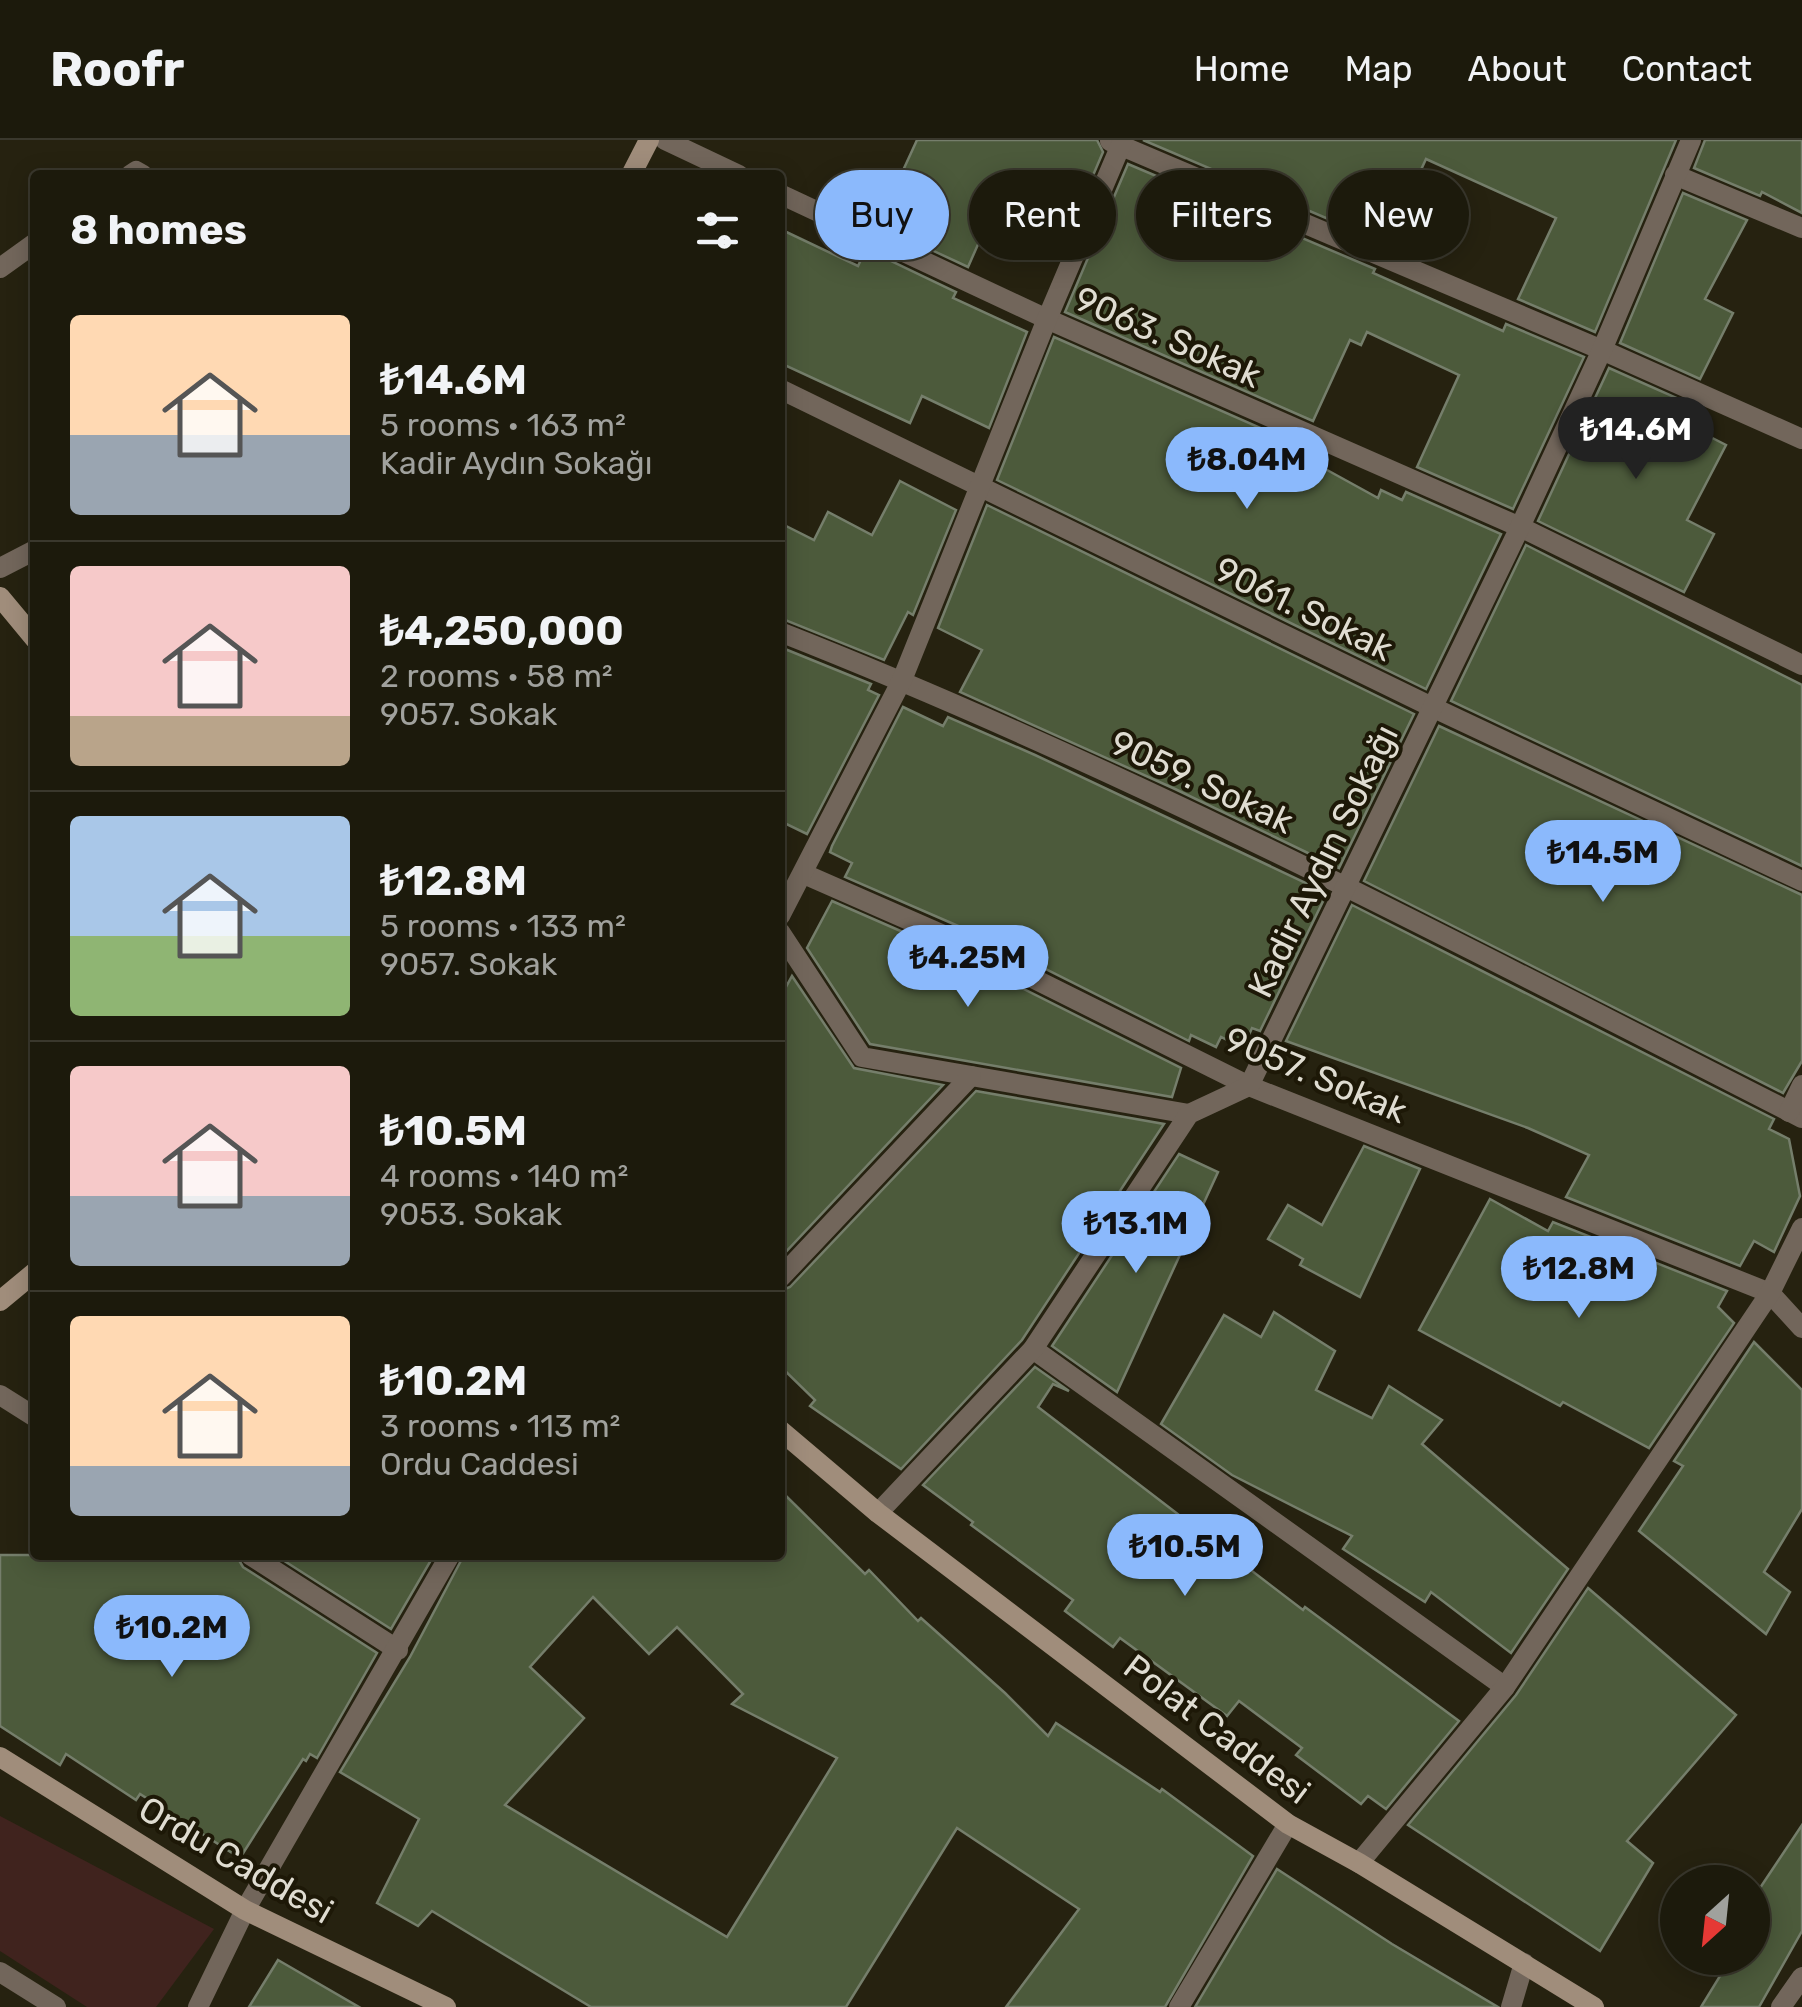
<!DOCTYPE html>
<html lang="en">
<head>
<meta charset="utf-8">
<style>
	:root { --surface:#1c1a0c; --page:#252315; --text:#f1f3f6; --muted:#a0a19d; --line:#3a382d; --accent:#8bb9fc }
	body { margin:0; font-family:Rubik,sans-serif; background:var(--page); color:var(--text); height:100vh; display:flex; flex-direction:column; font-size:38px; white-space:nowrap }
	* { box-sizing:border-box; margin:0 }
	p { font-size:32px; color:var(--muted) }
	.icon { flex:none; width:55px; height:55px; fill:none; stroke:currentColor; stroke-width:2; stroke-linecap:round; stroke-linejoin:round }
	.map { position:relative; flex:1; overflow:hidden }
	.details { position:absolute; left:30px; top:30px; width:755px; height:1390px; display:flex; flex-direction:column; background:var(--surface); border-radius:10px; box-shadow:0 5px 25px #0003,0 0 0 2px var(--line) }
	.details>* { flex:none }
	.guide { position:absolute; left:815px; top:30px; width:835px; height:90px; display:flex; gap:20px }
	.needle { width:65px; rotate:207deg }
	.controls { position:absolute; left:1660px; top:1725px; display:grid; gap:20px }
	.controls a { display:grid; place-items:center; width:110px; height:110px; border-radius:50%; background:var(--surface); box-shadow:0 5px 25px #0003,0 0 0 2px var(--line); font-size:50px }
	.price { position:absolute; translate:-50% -85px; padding:0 22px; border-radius:35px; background:var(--accent); color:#111; font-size:32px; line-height:65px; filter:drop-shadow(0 2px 5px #0008) }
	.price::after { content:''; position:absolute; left:50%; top:60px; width:30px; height:22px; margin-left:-15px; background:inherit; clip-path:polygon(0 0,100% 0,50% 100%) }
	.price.current { background:#222; color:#fff }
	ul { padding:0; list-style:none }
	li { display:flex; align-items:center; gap:30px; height:250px; padding:0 40px }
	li+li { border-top:2px solid var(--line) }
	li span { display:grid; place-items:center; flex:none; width:280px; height:200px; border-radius:10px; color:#555 }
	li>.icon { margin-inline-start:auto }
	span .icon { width:120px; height:120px; fill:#fffc; stroke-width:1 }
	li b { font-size:42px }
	h2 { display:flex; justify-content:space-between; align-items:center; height:120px; padding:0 40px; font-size:42px }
	.pill { padding:0 35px; border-radius:45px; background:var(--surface); box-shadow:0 5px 25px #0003,0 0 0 2px var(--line); font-size:35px; line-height:90px }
	.pill.current { background:var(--accent); color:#111 }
	header { display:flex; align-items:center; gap:60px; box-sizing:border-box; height:140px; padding:0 50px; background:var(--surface); border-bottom:2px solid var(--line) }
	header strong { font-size:48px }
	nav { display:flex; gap:55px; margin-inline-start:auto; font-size:35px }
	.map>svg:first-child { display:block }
	.green { fill:#40231e }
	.building { fill:#4c5a3b; stroke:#757e6b; stroke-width:2.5; fill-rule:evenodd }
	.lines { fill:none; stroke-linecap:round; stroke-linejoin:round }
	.street { stroke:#72665b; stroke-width:20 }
	.secondary { stroke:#a08d7b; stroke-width:20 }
	.labels { text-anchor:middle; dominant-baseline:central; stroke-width:8; stroke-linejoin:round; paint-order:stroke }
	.street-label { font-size:35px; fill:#dfdcd1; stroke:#1d1807 }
</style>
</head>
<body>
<header>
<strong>Roofr</strong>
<nav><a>Home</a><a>Map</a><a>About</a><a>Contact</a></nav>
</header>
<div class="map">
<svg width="1802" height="1867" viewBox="0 0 1802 1867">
	<rect width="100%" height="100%" fill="#262210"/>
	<polygon class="green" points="0,1676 214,1789 156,1867 87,1867 0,1811"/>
	<g class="building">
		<polygon points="917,0 1097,0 1103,12 1074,80 1003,48 968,127 878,85"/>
		<polygon points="1143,0 1676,0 1595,192 1518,159 1556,78 1426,19 1387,104"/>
		<polygon points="1705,0 1802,0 1802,73 1762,52 1760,56 1694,28"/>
		<polygon points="1128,24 1375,129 1373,133 1503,191 1506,184 1584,217 1513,369 1417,327 1459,235 1367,192 1361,205 1350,200 1313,281 1065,172"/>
		<polygon points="1683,53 1747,80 1705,159 1733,173 1700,239 1620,203"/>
		<polygon points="780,89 858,126 866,109 956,152 953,158 1027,192 989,288 922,256 910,283 780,223"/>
		<polygon points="1054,197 1301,306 1298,314 1378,358 1381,350 1402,360 1406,352 1501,394 1426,549 997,340"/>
		<polygon points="1609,228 1688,263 1679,281 1726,305 1687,380 1714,394 1684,452 1538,381"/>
		<polygon points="900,341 956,370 913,475 908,472 884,520 780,478 780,383 814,400 828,372 872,395"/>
		<polygon points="987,365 1414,574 1339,728 1175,649 960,552 982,510 938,488"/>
		<polygon points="1526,405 1802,545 1802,726 1451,561"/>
		<polygon points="780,507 871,544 868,550 879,555 807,694 780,681"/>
		<polygon points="903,567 943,586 948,577 1035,615 1327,753 1260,891 1252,888 1243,908 1221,897 1216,907 1191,895 1189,901 972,792 845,737 852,723 830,712 832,706"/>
		<polygon points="1439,586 1802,755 1802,921 1783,953 1364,741"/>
		<polygon points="832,761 960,817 1181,928 1172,957 870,904 807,808"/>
		<polygon points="1352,765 1774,979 1769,989 1789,999 1800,1056 1774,1112 1754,1101 1740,1126 1566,1057 1589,1015 1528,988 1286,901"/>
		<polygon points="792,836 854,928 943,945 780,1118 780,858"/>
		<polygon points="976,951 1164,984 1022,1200 901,1329 810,1266 815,1260 780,1226 780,1151 790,1147"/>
		<polygon points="1364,1006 1420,1029 1360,1157 1300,1125 1303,1119 1268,1099 1288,1065 1322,1085"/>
		<polygon points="1179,1014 1218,1032 1117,1252 1052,1206"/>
		<polygon points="1490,1059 1548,1091 1553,1082 1727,1151 1718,1167 1734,1183 1649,1308 1563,1262 1560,1266 1419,1190"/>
		<polygon points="1274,1172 1335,1211 1316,1250 1372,1278 1389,1246 1442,1280 1422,1304 1568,1429 1511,1513 1431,1452 1425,1462 1343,1409 1352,1396 1232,1335 1161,1284 1224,1175 1261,1197"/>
		<polygon points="1754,1202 1802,1250 1802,1369 1764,1432 1790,1452 1766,1494 1639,1391 1683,1326 1674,1321"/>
		<polygon points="1035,1227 1069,1251 1053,1244 1038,1267 1303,1470 1305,1467 1459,1581 1386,1669 1368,1656 1361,1664 1296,1615 1302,1608 1239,1561 1227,1576 1120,1498 1113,1507 1065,1471 1073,1460 971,1385 973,1382 923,1345"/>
		<path d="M780,1350L865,1434L869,1430L918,1481L921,1478L1005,1553L1048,1596L1056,1583L1160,1652L1162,1649L1253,1716L1165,1867H1006L1079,1769L957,1688L846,1867H591L432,1771L418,1786L377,1763L419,1679L340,1632L410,1517L464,1415H780ZM593,1457L649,1514L677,1487L743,1554L732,1564L837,1618L727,1797L505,1665L584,1578L530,1527Z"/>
		<polygon points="0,1415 236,1415 243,1427 377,1513 317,1618 310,1614 306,1621 303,1619 240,1718 140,1654 136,1660 66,1614 60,1625 0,1586"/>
		<polygon points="275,1415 434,1415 391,1489"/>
		<polygon points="1588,1448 1736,1575 1627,1701 1653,1723 1600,1811 1408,1685 1516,1555"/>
		<polygon points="1802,1685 1802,1791 1759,1867 1701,1867 1731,1818 1752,1818 1752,1760"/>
		<polygon points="1277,1729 1392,1804 1498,1867 1195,1867"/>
		<polygon points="278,1820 359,1867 249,1867"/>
	</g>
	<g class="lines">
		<g class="street">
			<polyline points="665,0 739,35"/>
			<polyline points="1110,1 1602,210 1802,299"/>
			<polyline points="130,35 136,31 143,35"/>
			<polyline points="1675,35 1802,88"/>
			<polyline points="780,54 1047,179 1520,387 1802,525"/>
			<polyline points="0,128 35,103"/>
			<polyline points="780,249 1434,568 1802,741"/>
			<polyline points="0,428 35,410"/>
			<path d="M780,492C1131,630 1466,807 1802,978"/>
			<polyline points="804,734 966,805 1249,946 1770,1153 1802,1188"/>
			<polyline points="780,776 902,540 1047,179 1123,0"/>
			<polyline points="780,792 862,917 1189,974"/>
			<polyline points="1789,972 1802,945"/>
			<polyline points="780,1138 971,936"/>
			<polyline points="1033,1209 1505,1547"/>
			<polyline points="0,1255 35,1277"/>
			<polyline points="878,1373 1033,1209 1189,974 1249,946 1520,387 1602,210 1691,0"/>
			<polyline points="250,1415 398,1510"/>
			<polyline points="1359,1723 1505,1547 1770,1153 1802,1088"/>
			<polyline points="0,1832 56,1867"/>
			<polyline points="198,1867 245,1770 450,1415"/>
			<polyline points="1179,1867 1288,1684"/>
			<polyline points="1511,1867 1524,1823"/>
			<polyline points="1781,1867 1802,1837"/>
		</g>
		<g class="secondary">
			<polyline points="631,35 649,0"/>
			<polyline points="0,457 35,499"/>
			<polyline points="0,1161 35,1132"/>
			<polyline points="780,1290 878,1373 1288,1684 1359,1723 1594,1867"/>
			<polyline points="0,1617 245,1770 446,1867"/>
		</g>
	</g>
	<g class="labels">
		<g class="street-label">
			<text transform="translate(1168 197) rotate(24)">9063. Sokak</text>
			<text transform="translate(1304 469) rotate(26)">9061. Sokak</text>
			<text transform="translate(1202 642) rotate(25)">9059. Sokak</text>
			<text transform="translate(1323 721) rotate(-64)">Kadir Aydın Sokağı</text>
			<text transform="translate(1316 935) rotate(23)">9057. Sokak</text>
			<text transform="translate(1217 1589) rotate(37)">Polat Caddesi</text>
			<text transform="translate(236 1720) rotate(30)">Ordu Caddesi</text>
		</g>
	</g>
</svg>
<div class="controls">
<a><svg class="needle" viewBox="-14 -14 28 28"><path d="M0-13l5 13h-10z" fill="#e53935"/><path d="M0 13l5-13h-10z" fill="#a0a19d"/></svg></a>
</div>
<b class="price current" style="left:1636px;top:342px">₺14.6M</b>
<b class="price" style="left:1247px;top:372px">₺8.04M</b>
<b class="price" style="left:1603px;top:765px">₺14.5M</b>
<b class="price" style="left:968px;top:870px">₺4.25M</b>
<b class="price" style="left:1136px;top:1136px">₺13.1M</b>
<b class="price" style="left:1579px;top:1181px">₺12.8M</b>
<b class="price" style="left:1185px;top:1459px">₺10.5M</b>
<b class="price" style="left:172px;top:1540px">₺10.2M</b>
<div class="guide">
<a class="pill current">Buy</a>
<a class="pill">Rent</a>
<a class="pill">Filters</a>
<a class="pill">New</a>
</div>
<section class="details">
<h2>8 homes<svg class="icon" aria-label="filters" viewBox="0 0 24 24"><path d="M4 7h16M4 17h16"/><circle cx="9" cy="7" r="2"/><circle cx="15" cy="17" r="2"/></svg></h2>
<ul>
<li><span style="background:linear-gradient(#ffd9b3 60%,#9aa5b1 0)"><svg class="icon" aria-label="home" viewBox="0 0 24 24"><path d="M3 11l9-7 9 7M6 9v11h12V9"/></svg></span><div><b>₺14.6M</b><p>5 rooms · 163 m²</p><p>Kadir Aydın Sokağı</p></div></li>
<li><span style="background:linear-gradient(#f6c9c9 75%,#b9a48a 0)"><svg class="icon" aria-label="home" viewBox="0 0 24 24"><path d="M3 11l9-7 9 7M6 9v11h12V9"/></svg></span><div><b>₺4,250,000</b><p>2 rooms · 58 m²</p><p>9057. Sokak</p></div></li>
<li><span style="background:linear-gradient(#a9c7e8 60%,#8fb573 0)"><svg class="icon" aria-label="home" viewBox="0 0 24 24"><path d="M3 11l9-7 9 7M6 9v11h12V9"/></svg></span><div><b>₺12.8M</b><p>5 rooms · 133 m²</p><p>9057. Sokak</p></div></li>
<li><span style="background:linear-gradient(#f6c9c9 65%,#9aa5b1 0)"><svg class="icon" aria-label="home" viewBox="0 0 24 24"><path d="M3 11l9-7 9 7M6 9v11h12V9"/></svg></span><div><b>₺10.5M</b><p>4 rooms · 140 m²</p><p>9053. Sokak</p></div></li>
<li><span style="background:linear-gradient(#ffd9b3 75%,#9aa5b1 0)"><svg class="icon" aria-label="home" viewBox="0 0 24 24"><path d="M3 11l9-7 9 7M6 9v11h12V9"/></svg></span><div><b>₺10.2M</b><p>3 rooms · 113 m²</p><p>Ordu Caddesi</p></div></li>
</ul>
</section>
</div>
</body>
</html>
